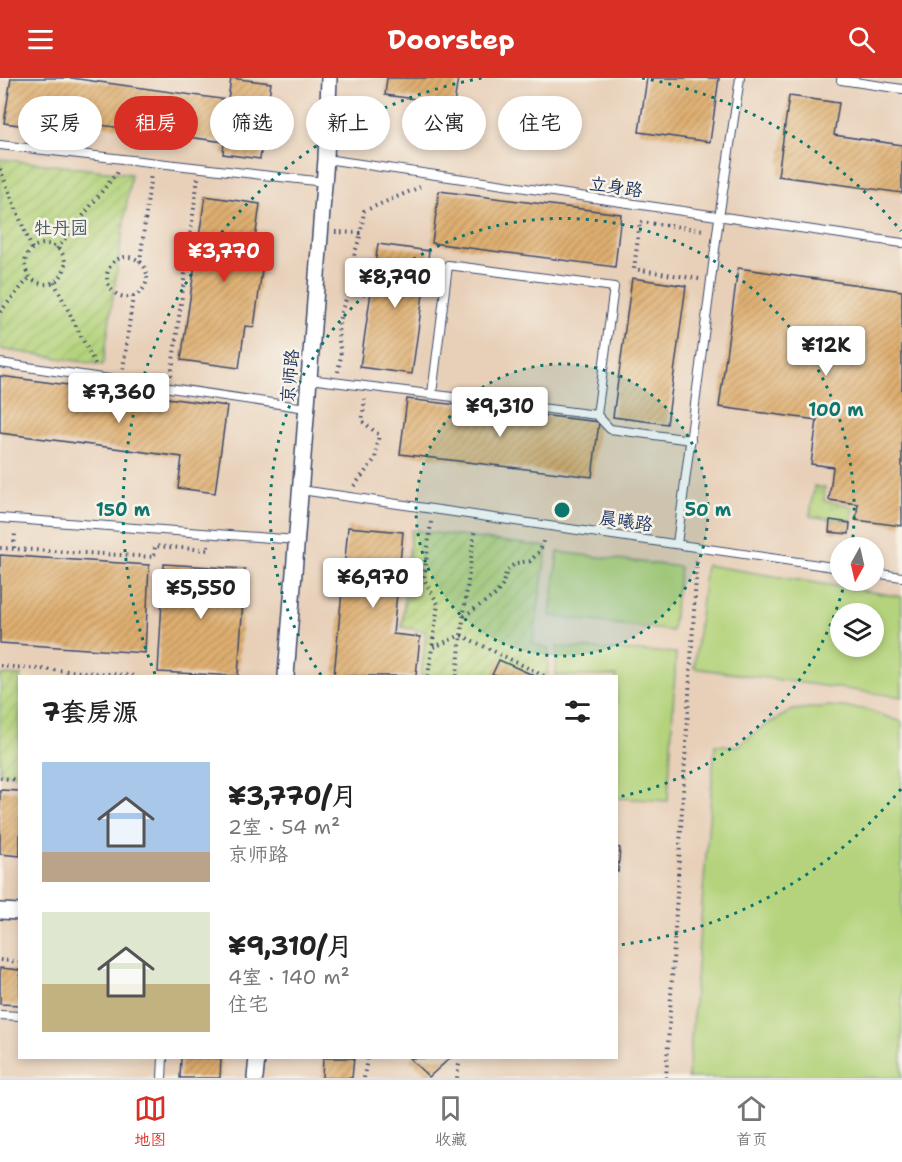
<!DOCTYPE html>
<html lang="zh">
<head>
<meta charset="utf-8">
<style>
	:root { --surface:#fff; --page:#f2f2f2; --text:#222; --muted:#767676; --line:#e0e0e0; --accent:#d93025 }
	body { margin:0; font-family:"Shantell Sans","LXGW WenKai TC",sans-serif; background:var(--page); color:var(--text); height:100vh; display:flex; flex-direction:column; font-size:22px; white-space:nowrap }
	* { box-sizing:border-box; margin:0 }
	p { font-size:20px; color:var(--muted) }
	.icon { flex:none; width:33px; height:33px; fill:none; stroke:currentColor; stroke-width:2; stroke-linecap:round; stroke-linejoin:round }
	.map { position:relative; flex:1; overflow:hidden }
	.panel { position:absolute; left:18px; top:597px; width:600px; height:384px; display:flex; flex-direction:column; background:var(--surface); border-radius:0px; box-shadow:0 3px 9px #0003 }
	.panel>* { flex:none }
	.top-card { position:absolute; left:18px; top:18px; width:600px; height:54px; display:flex; gap:12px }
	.needle { width:39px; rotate:188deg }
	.tools { position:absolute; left:830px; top:459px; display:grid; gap:12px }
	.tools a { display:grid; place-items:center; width:54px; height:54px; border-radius:50%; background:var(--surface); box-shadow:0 3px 9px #0003; font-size:30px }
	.price { position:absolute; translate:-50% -51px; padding:0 14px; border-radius:6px; background:#fff; color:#222; font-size:20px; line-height:39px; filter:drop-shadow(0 2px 3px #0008) }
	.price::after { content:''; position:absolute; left:50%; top:36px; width:18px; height:14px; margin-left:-9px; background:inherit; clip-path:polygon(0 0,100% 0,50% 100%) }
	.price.active { background:var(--accent); color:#fff }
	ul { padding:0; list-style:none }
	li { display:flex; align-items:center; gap:18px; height:150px; padding:0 24px }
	li span { display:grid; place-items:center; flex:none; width:168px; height:120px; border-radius:0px; color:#555 }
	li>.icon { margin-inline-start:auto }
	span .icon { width:72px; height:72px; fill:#fffc; stroke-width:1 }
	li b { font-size:26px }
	h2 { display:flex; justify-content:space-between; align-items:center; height:72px; padding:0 24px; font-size:26px }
	.chip { padding:0 21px; border-radius:27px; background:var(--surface); box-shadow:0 3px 9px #0003; font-size:21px; line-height:54px }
	.chip.active { background:var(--accent); color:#fff }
	header { display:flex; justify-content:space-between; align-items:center; height:78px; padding:0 24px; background:var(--accent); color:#fff; font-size:27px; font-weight:700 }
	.tab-bar { display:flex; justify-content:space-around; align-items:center; height:84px; border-top:2px solid var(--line); background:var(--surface); font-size:16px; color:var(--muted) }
	.tab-bar a { display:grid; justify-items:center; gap:3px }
	.tab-bar .active { color:var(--accent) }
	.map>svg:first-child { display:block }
	.built { fill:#e7cfb8; fill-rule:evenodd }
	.grass { fill:url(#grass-tufts); stroke:#68816c; stroke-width:1.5 }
	.garden { fill:url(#garden-furrows); stroke:#68816c; stroke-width:1.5 }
	.pitch { fill:#b4d37b; stroke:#68816c; stroke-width:1.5; fill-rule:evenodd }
	.building { fill:url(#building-hatch) }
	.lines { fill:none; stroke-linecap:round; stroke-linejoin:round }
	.lane-casing { stroke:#3b496c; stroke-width:10 }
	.street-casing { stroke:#3b496c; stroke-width:18 }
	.path { stroke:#3b496c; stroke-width:4; stroke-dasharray:1.5 4.5; stroke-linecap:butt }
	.lane { stroke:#fff; stroke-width:8 }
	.street { stroke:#fff; stroke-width:15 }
	.ring { fill:none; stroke:#0f766e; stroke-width:3; stroke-dasharray:3 6 }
	.labels { text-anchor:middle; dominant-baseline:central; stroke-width:5; stroke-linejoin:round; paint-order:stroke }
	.street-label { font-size:18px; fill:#1b2f5e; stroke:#f7f3e8 }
	.park-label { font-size:18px; fill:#415865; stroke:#f7f3e8 }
	.centre { fill:#0f766e; stroke:#f7f3e8; stroke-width:3 }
	.ring-label { font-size:18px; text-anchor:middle; font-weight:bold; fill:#0f766e; stroke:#f7f3e8; stroke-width:5; stroke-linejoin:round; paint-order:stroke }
</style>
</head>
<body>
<header><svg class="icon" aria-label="menu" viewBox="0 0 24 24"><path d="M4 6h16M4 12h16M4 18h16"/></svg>Doorstep<svg class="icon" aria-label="search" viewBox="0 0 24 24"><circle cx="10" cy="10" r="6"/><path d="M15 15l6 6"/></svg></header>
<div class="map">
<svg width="902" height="1000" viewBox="0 0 902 1000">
	<defs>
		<pattern id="grass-tufts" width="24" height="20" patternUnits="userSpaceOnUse" patternTransform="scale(1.5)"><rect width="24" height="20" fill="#b4d37b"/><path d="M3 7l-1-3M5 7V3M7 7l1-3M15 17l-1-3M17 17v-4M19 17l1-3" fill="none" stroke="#9ab56d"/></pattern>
		<pattern id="garden-furrows" width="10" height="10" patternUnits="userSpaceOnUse" patternTransform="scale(1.5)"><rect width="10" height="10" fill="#b4d37b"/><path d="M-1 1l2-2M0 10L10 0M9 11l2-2" fill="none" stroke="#9ab56d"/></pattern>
		<pattern id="building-hatch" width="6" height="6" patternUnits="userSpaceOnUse" patternTransform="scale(1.5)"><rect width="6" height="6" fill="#dfaf6f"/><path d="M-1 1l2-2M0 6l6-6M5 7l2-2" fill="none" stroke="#b48f5e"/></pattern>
	</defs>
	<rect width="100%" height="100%" fill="#f7f3e8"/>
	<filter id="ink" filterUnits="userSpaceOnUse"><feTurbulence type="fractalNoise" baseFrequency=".0167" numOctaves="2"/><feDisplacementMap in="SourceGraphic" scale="12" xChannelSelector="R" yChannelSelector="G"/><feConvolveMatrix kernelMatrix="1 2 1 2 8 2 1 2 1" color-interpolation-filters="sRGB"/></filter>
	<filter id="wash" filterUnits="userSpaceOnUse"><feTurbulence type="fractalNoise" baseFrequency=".008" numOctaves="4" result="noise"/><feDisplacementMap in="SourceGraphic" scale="24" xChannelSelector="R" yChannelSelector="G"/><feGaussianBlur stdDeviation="1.35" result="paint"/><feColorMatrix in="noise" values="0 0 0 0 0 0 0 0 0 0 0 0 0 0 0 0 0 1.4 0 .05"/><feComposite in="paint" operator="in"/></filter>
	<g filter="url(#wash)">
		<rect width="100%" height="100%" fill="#f0ddbd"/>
		<path class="built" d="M0,0H902V1000H0ZM840,470H873V502H840ZM840,536H873V568H840ZM20,598H616V980H20Z"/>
		<polygon class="grass" points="814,408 825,410 824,423 853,428 851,444 810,438"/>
		<g class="garden">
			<polygon points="0,81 131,96 103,287 0,271"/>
			<polygon points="411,452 547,469 533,566 549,571 547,598 421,598 426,554 402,549"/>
			<polygon points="0,597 23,598 20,598 19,697 0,695"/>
		</g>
		<g class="pitch">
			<polygon points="558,474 680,489 672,553 550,538"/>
			<path d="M706,487L902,519V619L694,590ZM840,536H873V568H840Z"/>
			<polygon points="557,569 676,575 668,723 617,720 616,598 556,598"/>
			<polygon points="829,628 864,631 902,644 902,1000 688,1000 715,667 738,668 764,648 793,632"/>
		</g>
		<g id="blocks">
			<g class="building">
				<polygon points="11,0 71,0 228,22 231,0 271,5 260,81 223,76 224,64 42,39 41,50 4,45"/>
				<polygon points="387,0 458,0 454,26 385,17"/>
				<polygon points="647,0 719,0 710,64 639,54"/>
				<polygon points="789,18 839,25 834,57 902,67 902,115 778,98"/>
				<polygon points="439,113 621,136 615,189 432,165"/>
				<polygon points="205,118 260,126 254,169 265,171 254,249 245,248 239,290 181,282"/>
				<polygon points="378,166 429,173 412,296 360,289"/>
				<polygon points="738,190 902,213 902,448 856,442 858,426 829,422 833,389 811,386 817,342 719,329"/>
				<polygon points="632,200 686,208 667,346 613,339"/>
				<polygon points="0,298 227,328 215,415 178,410 182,379 0,355"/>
				<polygon points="407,321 599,344 592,399 400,376"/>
				<polygon points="830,442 850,445 849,456 829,454"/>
				<polygon points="348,449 403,454 393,556 420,559 416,598 334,598"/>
				<polygon points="0,477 149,487 145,575 0,565"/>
				<polygon points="164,486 245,491 238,598 158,594"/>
				<polygon points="499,582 535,598 492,597"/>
				<polygon points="0,712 20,713 20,778 0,776"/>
				<polygon points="616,769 620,770 618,794 616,793"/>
				<polygon points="0,890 20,892 20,927 0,926"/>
				<polygon points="181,980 221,980 220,1000 180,1000"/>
				<polygon points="323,980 354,980 352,1000 322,1000"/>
				<polygon points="409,980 450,980 429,999"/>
			</g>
		</g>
	</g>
	<g filter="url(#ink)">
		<use href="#blocks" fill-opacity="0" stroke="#3b496c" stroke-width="1.5"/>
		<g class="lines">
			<defs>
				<g id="lane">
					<polyline points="841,2 902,11"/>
					<polyline points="0,67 324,104"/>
					<polyline points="326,81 902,165"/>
					<polyline points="0,285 306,330"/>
					<polyline points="309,301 597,337 614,209 448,187 432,316"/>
					<polyline points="597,337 610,351 691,362"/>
					<polyline points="301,412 840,490"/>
					<polyline points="0,440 297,462"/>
					<polyline points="677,466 719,140 740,0"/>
					<polyline points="873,495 902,499"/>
					<polyline points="0,937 20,938"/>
					<polyline points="162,1000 163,980"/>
				</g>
				<g id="street">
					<polyline points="286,598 326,81 329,0"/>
					<polyline points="0,833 20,834"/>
					<polyline points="255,1000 257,980"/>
				</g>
			</defs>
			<use href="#lane" class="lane-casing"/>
			<use href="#street" class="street-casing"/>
			<g class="path">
				<polyline points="0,91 32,171"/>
				<polyline points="335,154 361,155 364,133 420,109"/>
				<circle cx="45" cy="186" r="20"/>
				<polyline points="57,171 118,93"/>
				<circle cx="127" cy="199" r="20"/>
				<polyline points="140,184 151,95"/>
				<polyline points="699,201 634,191 640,144 705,152"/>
				<polyline points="54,204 95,286"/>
				<polyline points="0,234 30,199"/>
				<polyline points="123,291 133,218"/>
				<polyline points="338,294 341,278 338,255 339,246 341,234 354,201 353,181 361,155"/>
				<polyline points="171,298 198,100"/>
				<polyline points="354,408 375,381 379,357 362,343 365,321"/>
				<polyline points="431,444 424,501 438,526 432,570"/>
				<polyline points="0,470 154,479 155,468 208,472 208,466"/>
				<polyline points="14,470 15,453"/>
				<polyline points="464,538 495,517 502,508 507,492 516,485 530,483 540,473 544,460"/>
				<polyline points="0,588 137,598"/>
				<polyline points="428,598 432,570 461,557 475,450"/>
				<polyline points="457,598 461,557 544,598"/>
				<polyline points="0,700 20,702"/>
				<polyline points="0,882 20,884"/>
				<polyline points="364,1000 367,980"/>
				<polyline points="457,1000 459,986"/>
				<polyline points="666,1000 697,482"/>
			</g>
			<use href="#lane" class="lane"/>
			<use href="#street" class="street"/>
		</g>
	</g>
	<circle cx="562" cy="432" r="146" fill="#0f766e" fill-opacity=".12"/>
	<g class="ring">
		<circle cx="562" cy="432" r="146"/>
		<path d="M845 503A292 292 0 0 1 618 719M321 597A292 292 0 1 1 852 468"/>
		<path d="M901 711A439 439 0 0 1 619 867M155 596A439 439 0 0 1 482 0M642 0A439 439 0 0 1 901 153"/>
	</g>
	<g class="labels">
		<g class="street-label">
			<text transform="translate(616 109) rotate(8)">立身路</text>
			<text transform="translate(290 298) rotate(-85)">京师路</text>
			<text transform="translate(626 443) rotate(8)">晨曦路</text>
		</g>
		<g class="park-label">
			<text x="61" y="150">牡丹园</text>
		</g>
	</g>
	<circle cx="562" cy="432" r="9" class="centre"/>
	<g class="ring-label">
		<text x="836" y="338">100 m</text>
		<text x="708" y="438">50 m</text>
		<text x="123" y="438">150 m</text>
	</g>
</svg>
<div class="tools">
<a><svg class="needle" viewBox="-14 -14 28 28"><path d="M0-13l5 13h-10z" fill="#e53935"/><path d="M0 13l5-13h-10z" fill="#767676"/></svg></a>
<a><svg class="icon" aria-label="layers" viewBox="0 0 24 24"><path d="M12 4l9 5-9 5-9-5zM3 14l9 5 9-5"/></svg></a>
</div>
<b class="price active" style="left:224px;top:205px">¥3,770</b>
<b class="price" style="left:395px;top:231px">¥8,790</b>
<b class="price" style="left:826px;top:299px">¥12K</b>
<b class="price" style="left:119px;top:346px">¥7,360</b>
<b class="price" style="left:500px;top:360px">¥9,310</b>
<b class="price" style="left:373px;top:531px">¥6,970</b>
<b class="price" style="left:201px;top:542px">¥5,550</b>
<div class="top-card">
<a class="chip">买房</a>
<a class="chip active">租房</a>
<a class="chip">筛选</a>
<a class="chip">新上</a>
<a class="chip">公寓</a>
<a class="chip">住宅</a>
</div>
<section class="panel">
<h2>7套房源<svg class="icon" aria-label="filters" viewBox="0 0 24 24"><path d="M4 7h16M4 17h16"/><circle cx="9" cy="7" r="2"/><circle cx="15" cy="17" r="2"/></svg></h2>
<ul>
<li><span style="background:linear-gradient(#a9c7e8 75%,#b9a48a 0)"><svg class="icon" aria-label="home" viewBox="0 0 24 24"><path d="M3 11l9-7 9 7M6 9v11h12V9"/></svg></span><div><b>¥3,770/月</b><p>2室 · 54 m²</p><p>京师路</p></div></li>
<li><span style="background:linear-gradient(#dfe7d0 60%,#c2b280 0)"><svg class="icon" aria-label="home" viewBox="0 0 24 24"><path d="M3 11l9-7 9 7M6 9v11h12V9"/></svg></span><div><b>¥9,310/月</b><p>4室 · 140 m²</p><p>住宅</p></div></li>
</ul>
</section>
</div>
<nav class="tab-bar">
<a class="active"><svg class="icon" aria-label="map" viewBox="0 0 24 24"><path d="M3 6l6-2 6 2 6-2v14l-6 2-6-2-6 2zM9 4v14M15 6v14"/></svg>地图</a>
<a><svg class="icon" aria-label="saved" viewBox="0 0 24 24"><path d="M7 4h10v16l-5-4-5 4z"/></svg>收藏</a>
<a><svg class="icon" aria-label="home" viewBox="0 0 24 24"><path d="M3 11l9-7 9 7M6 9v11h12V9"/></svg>首页</a>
</nav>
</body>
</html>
